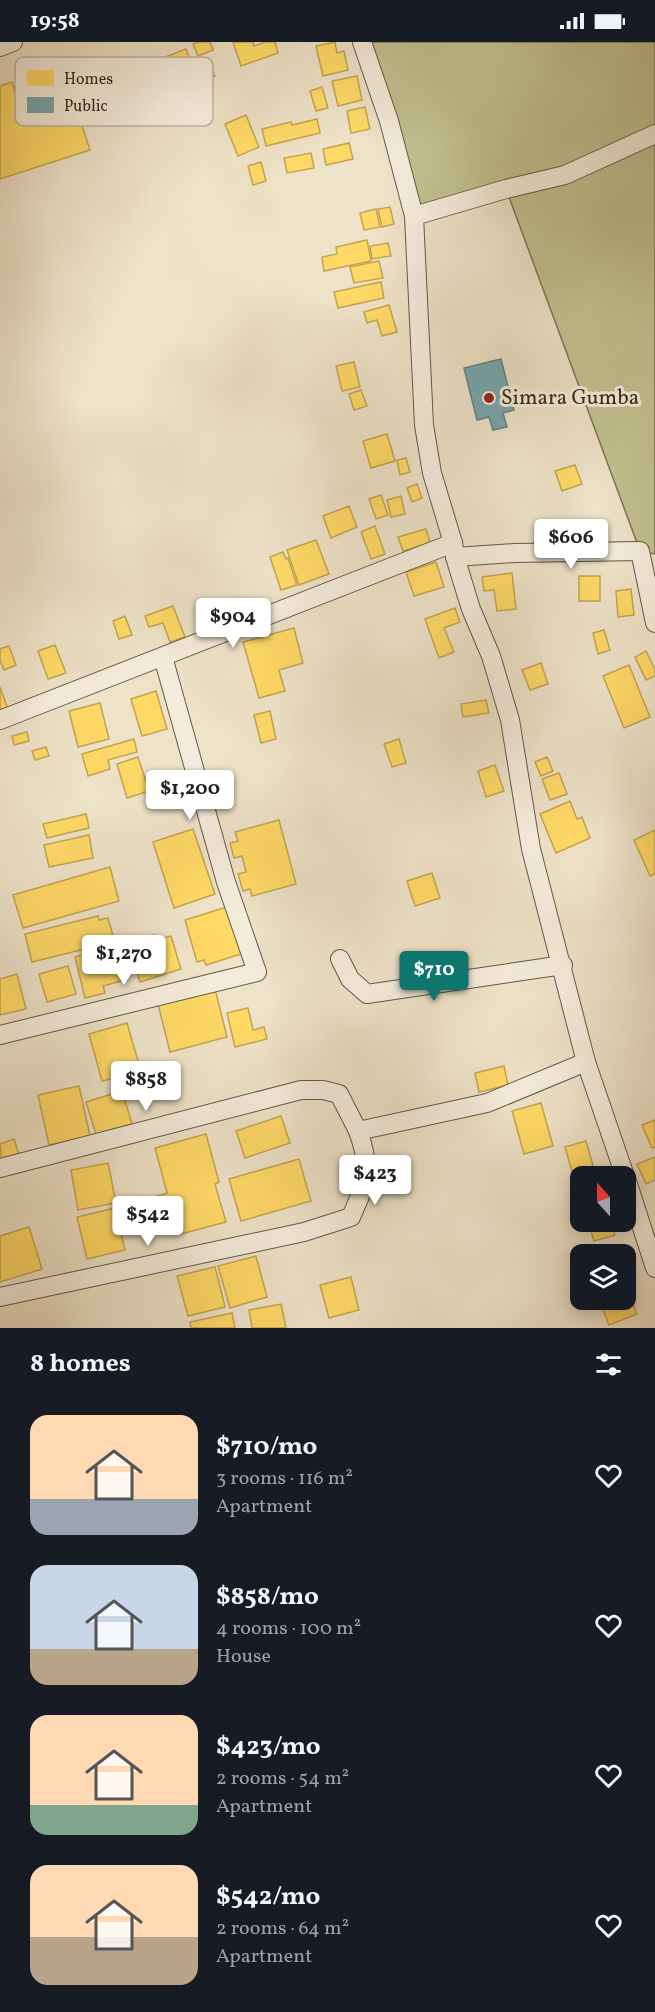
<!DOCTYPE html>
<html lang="en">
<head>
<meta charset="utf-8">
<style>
	:root { --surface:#171b24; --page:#242831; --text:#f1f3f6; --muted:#9ea1a6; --accent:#0f766e }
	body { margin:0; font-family:Vollkorn,serif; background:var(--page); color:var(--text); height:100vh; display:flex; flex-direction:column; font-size:22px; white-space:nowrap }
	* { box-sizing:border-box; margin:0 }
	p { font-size:20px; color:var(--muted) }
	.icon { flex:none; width:33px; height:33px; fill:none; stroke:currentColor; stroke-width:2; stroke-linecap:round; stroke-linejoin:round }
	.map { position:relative; height:1286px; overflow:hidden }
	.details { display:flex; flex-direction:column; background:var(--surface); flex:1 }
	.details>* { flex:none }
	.needle { width:39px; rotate:339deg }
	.buttons { position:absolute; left:570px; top:1124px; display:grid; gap:12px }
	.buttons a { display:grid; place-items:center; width:66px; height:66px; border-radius:12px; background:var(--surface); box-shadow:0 3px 15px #0003; font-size:30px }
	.price { position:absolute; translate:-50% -51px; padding:0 14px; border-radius:6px; background:#fff; color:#222; font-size:20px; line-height:39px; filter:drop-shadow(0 2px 3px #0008) }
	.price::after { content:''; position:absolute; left:50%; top:36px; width:18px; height:14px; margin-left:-9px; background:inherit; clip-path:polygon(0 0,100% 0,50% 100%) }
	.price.current { background:var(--accent); color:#fff }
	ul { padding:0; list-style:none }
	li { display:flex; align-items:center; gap:18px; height:150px; padding:0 30px }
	li span { display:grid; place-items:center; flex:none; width:168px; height:120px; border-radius:18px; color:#555 }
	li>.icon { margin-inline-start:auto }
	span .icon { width:72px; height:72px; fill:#fffc; stroke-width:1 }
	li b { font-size:26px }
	h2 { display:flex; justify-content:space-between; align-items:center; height:72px; padding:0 30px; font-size:26px }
	.status { display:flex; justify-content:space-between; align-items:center; height:42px; padding:0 30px; background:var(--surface); direction:ltr }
	.status svg { height:16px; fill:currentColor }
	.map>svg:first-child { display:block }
	.green { fill:#c1c090; stroke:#7a7456; stroke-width:1.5 }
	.homes { fill:#ffd966; stroke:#c2a450; stroke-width:1.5 }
	.public { fill:#76a5af; stroke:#628083; stroke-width:1.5 }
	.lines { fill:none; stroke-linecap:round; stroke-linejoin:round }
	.minor-casing { stroke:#625748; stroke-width:20 }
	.minor { stroke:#f4ecdb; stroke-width:18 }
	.poi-dot { fill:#8f2418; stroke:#f4ecdb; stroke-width:2 }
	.labels { text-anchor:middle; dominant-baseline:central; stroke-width:6; stroke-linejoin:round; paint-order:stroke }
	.poi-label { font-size:21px; fill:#33291d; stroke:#f4ecdb; text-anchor:start }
	.key { fill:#f4ecdb; stroke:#bab2a2; stroke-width:1.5 }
	.key-label { font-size:16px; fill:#33291d }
</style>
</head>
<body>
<div class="status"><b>19:58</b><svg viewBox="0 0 49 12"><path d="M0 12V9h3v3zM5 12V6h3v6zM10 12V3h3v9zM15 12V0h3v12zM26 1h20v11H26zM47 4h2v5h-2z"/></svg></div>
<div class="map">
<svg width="655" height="1286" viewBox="0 0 655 1286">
	<rect width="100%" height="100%" fill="#eee2c8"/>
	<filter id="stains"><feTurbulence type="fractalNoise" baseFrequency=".00333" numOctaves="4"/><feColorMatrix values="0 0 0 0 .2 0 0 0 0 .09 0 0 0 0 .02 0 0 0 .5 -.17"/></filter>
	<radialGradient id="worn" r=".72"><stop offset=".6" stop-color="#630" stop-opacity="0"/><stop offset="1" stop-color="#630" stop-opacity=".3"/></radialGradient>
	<polygon class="green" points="362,0 655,0 655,512 640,509 506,147 414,174"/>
	<g class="homes">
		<polygon points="199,0 210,0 213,8 198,14 193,2"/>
		<polygon points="233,0 253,0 254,4 265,0 275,0 278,11 241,24"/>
		<polygon points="335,0 337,11 344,9 348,28 323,34 316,4"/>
		<polygon points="186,7 191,20 165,30 160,17"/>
		<polygon points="208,19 215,34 203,39 197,25"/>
		<polygon points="357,34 362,58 338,64 332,39"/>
		<polygon points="12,40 19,64 70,47 90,108 0,137 0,44"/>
		<polygon points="322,45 328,66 316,69 310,49"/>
		<polygon points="365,65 370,87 351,91 347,69"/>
		<polygon points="246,73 259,105 238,114 225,82"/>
		<polygon points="317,77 320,91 266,104 262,87 291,80 292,83"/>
		<polygon points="349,101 353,117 326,123 323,107"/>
		<polygon points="311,111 314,126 287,131 284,116"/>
		<polygon points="261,120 266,139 253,143 248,124"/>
		<polygon points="390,165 394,182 382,185 378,167"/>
		<polygon points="376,167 380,185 364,188 360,171"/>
		<polygon points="367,198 371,219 324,229 322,215 337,212 336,205"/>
		<polygon points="388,201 391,214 372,217 370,204"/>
		<polygon points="379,219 383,236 354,241 350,225"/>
		<polygon points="381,240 384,256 338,266 334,250"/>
		<polygon points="389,263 397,290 382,294 377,278 367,281 364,270"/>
		<polygon points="354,320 360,345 342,349 336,324"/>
		<polygon points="361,348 367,364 354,368 349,352"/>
		<polygon points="387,392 395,419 371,426 363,399"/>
		<polygon points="406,416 410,430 400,433 397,418"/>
		<polygon points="575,423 582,442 562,449 555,429"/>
		<polygon points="417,442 422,456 412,460 407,446"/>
		<polygon points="381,453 388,473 376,477 369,457"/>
		<polygon points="401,454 405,472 391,475 387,458"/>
		<polygon points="349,464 357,485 331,496 323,474"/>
		<polygon points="375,484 385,512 371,517 361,490"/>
		<polygon points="426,487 430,501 403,509 398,495"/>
		<polygon points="316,498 329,532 299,543 287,508"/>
		<polygon points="283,510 286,517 288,516 297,543 281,548 270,515"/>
		<polygon points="436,520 444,545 414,554 406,530"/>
		<polygon points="512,531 516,567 497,569 494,548 484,549 482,535"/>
		<rect x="579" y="534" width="21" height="25"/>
		<polygon points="631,547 634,573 618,575 616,549"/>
		<polygon points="173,564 185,595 170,600 163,581 149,585 145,574"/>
		<polygon points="455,566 460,580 444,586 454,610 439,616 425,577"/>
		<polygon points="125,574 132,593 119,597 113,579"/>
		<polygon points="294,586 303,621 279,628 285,649 259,656 243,600"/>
		<polygon points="604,588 610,608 598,612 593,591"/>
		<polygon points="55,603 66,631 48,637 38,609"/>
		<polygon points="9,604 16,623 4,628 0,618 0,607"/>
		<polygon points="646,609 655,628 655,634 646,638 635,615"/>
		<polygon points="541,621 548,642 530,648 522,628"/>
		<polygon points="629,623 650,675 624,686 603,634"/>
		<polygon points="0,645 8,667 0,670"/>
		<polygon points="156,649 167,687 142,694 131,657"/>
		<polygon points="486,658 489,671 463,675 461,662"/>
		<polygon points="100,661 109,697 78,705 69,669"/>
		<polygon points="270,669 276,697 261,701 254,673"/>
		<polygon points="27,690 29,699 14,703 12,694"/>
		<polygon points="134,697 137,710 108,718 110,727 88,734 82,712"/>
		<polygon points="399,697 406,721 392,725 384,702"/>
		<polygon points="46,705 49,714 35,718 32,709"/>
		<polygon points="138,715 149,749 127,756 117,722"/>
		<polygon points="547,715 553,729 541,734 535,720"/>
		<polygon points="495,723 504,749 486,755 478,729"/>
		<polygon points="559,731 567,752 550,758 542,737"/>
		<polygon points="570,759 577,777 582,775 590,796 556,811 540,772"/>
		<polygon points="86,772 89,786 47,796 43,782"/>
		<polygon points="279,778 296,842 252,854 250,847 243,849 238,832 246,830 242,814 234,816 230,801 238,799 235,790"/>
		<polygon points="193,787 215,852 174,866 153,800"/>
		<polygon points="655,788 655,832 650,834 634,798"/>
		<polygon points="89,793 93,816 49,825 44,803"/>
		<polygon points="110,825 119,859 23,886 13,853"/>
		<polygon points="432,831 440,856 415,864 407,839"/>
		<polygon points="227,865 241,912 206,923 204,918 197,920 185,878"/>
		<polygon points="98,874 99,878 108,876 113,894 99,898 101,903 32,920 25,892"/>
		<polygon points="154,893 156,898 171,894 181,927 140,940 128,901"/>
		<polygon points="113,905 121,939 103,944 105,951 85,956 75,915"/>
		<polygon points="68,924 76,952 47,960 39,932"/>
		<polygon points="17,932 26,967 0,973 0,937"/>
		<polygon points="215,947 227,995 170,1010 158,962"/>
		<polygon points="248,966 253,988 264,985 267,997 235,1005 227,971"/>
		<polygon points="127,981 141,1029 102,1039 89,992"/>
		<polygon points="504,1024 508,1043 479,1050 475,1031"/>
		<polygon points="79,1044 90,1094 49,1103 38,1053"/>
		<polygon points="122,1049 132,1082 96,1092 86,1060"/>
		<polygon points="541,1061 553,1104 524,1112 512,1069"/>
		<polygon points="281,1074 290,1101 245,1116 236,1089"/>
		<polygon points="655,1078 655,1105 652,1106 642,1083"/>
		<polygon points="206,1092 219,1140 215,1142 226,1180 181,1192 175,1170 160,1174 154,1155 167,1151 155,1106"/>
		<polygon points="14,1097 20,1116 2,1121 0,1102"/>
		<polygon points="586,1099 596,1134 580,1134 580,1157 565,1105"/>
		<polygon points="655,1115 655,1138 646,1142 637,1122"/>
		<polygon points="299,1117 311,1159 241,1179 229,1137"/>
		<polygon points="108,1121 116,1161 78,1168 71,1128"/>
		<polygon points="115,1166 125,1208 87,1217 77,1175"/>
		<polygon points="588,1179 611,1179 615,1193 594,1199"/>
		<polygon points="29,1185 42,1227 0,1240 0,1194"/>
		<polygon points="256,1214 267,1255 230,1266 218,1224"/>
		<polygon points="215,1225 225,1265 188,1274 177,1234"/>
		<polygon points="351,1235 359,1268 329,1276 320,1243"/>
		<polygon points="626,1240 631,1252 626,1255"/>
		<polygon points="630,1255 637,1272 609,1283 602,1265"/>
		<polygon points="281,1262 286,1286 252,1286 249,1268"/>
		<polygon points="232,1271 235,1286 191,1286 190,1280"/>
	</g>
	<polygon class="public" points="501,317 514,368 503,371 507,385 493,388 489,375 477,378 464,326"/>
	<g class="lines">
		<defs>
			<g id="minor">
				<polyline points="362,0 389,79 414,174 424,383 432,431 453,501 455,515 471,567 491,614 510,678 531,807 586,1020 625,1134"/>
				<polyline points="0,5 13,0"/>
				<polyline points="414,174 506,147 565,133 655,92"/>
				<polyline points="455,515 515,511 640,509 655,581"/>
				<polyline points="0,678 453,501"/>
				<polyline points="340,917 350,937 367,952 563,923"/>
				<polyline points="0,993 257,930 226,840 163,615"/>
				<polyline points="0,1126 301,1048 323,1048 339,1052 358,1089 487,1061 586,1020"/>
				<polyline points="626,1136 655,1226"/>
				<path d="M0,1255L304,1190L351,1175C367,1139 372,1128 358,1089"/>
			</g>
		</defs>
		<use href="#minor" class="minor-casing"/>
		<use href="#minor" class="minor"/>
	</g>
	<circle class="poi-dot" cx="489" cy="356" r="6"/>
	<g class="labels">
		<g class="poi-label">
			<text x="501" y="356">Simara Gumba</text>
		</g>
	</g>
	<rect x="15" y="15" width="198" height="69" rx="9" class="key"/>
	<rect x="27" y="28" width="27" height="16" fill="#ffd966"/>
	<rect x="27" y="55" width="27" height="16" fill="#76a5af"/>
	<g class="key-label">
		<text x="64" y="42">Homes</text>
		<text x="64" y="69">Public</text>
	</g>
	<rect width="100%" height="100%" filter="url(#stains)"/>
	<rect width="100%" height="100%" fill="url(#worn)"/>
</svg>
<div class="buttons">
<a><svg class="needle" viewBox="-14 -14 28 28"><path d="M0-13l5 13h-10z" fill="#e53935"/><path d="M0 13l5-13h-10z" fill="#9ea1a6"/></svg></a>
<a><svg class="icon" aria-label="layers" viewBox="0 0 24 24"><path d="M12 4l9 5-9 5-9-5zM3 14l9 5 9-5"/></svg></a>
</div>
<b class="price" style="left:571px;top:528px">$606</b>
<b class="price" style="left:233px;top:607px">$904</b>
<b class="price" style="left:190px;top:779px">$1,200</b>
<b class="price" style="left:124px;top:944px">$1,270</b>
<b class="price current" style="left:434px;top:960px">$710</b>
<b class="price" style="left:146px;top:1070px">$858</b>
<b class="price" style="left:375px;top:1164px">$423</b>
<b class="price" style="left:148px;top:1205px">$542</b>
</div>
<section class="details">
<h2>8 homes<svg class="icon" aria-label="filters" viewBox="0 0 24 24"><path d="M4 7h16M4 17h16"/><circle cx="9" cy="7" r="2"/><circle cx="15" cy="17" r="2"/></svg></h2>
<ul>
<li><span style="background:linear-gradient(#ffd9b3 70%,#9aa5b1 0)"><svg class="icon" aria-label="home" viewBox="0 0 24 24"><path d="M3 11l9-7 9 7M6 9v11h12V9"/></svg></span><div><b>$710/mo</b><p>3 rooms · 116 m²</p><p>Apartment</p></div><svg class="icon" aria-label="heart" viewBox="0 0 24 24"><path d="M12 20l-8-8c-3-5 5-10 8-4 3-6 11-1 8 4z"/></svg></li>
<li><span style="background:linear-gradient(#c9d6e8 70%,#b9a48a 0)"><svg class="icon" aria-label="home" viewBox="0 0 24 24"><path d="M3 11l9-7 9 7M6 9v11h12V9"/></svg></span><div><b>$858/mo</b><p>4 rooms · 100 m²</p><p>House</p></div><svg class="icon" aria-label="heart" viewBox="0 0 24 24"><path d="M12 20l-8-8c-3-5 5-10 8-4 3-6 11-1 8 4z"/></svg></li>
<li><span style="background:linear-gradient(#ffd9b3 75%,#7fa58c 0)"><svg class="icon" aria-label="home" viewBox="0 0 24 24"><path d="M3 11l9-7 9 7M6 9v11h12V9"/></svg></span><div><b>$423/mo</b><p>2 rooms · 54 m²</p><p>Apartment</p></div><svg class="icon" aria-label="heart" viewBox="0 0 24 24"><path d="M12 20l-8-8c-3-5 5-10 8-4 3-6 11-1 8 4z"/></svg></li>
<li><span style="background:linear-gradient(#ffd9b3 60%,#b9a48a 0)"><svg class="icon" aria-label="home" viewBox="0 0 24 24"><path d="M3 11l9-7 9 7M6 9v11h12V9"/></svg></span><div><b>$542/mo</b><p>2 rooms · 64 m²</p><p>Apartment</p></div><svg class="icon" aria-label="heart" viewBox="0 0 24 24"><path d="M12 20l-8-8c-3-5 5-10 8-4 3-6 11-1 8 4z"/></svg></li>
</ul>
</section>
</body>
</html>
